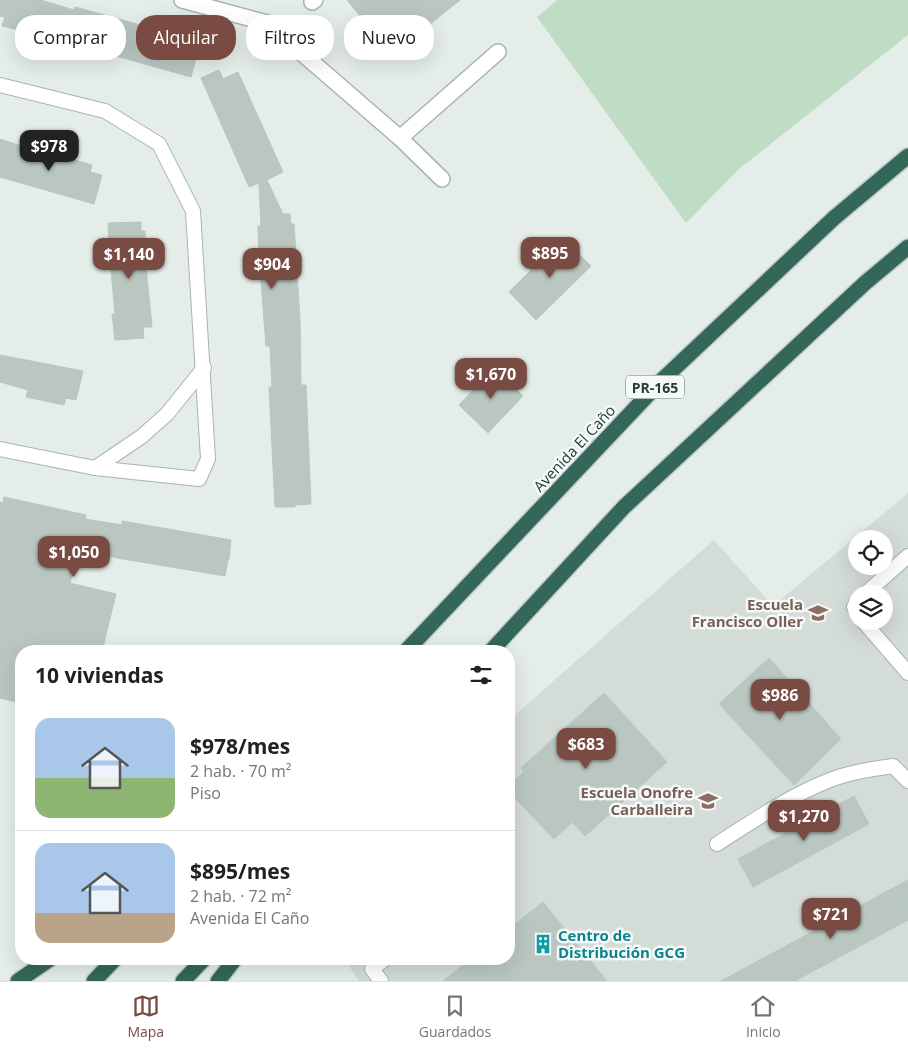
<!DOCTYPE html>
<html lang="es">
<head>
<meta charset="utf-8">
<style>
	:root { --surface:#fff; --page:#f6f6f6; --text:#202124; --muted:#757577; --line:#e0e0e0; --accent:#7a4b43 }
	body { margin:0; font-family:"Open Sans",sans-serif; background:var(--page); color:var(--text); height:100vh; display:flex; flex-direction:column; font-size:19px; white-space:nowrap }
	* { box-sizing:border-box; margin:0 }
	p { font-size:16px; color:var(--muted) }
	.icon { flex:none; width:28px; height:28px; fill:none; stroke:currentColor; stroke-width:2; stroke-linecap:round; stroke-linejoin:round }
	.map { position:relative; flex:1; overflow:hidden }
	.details { position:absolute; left:15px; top:645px; width:500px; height:320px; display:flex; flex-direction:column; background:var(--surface); border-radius:20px; box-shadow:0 5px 20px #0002 }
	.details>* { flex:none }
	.hud { position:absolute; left:15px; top:15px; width:500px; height:45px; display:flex; gap:10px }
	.tools { position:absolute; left:848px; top:530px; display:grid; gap:10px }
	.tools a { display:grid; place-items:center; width:45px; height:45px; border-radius:50%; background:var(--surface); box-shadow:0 5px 20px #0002; font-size:25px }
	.price { position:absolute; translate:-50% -42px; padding:0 11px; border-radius:10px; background:var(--accent); color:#fff; font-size:16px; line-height:32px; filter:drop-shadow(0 1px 2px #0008) }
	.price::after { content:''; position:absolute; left:50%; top:30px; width:15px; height:11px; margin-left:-8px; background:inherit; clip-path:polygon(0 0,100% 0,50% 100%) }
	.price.active { background:#222; color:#fff }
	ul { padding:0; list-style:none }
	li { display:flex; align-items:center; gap:15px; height:125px; padding:0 20px }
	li+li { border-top:1px solid var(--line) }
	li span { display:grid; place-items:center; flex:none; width:140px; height:100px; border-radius:15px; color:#555 }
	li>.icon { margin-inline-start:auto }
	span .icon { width:60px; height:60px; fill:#fffc; stroke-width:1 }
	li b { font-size:21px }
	h2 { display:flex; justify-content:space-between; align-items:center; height:60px; padding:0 20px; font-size:21px }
	.tag { padding:0 18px; border-radius:20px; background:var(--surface); box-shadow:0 5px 20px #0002; font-size:18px; line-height:45px }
	.tag.active { background:var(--accent); color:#fff }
	.tab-bar { display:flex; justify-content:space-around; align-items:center; height:70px; border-top:1px solid var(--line); background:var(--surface); font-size:14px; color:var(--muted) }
	.tab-bar a { display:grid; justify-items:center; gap:2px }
	.tab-bar .active { color:var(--accent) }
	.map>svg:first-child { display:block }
	.built { fill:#d3dcd7; fill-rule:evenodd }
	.green { fill:#bfdcc5 }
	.building { fill:#bac7c1; stroke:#b7c6bf }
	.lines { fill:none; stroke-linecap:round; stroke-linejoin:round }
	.service-casing { stroke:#a7b5af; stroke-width:16 }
	.minor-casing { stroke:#a7b5af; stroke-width:18 }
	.motorway-casing { stroke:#c2c9c6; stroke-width:18 }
	.service { stroke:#fff; stroke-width:14 }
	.minor { stroke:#fff; stroke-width:15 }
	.motorway { stroke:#336759; stroke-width:15 }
	.labels { text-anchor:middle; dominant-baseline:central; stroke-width:5; stroke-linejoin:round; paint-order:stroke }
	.shield { fill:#f5f9f7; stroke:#63756f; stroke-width:1 }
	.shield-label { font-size:14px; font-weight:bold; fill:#253d35 }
	.street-label { font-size:15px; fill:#253d35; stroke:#f5f9f7 }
	.education-label { font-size:15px; font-weight:bold; fill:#785e54; stroke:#f5f9f7; text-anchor:end }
	.culture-label { font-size:15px; font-weight:bold; fill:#0d838f; stroke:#f5f9f7; text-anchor:start }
</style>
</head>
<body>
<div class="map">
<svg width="908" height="981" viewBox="0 0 908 981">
	<rect width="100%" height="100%" fill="#e4ede8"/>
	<path class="built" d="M908,493V981H359L344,959H509V720L714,540L773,606ZM856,539H884V566H856ZM856,594H884V621H856Z"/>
	<polygon class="green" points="557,0 908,0 908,35 739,169 686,223 537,17"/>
	<g class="building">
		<polygon points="0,0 41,0 74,10 75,7 191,39 190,42 200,44 191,77 109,54 96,45 94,51 66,43 67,40 32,30 31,33 2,26 5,17 0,16"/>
		<polygon points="347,0 460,0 392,55"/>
		<polygon points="219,70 223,79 238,72 283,172 267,180 283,214 290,214 291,224 294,224 300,320 301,385 306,385 311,504 295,505 295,507 275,507 269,387 272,387 270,346 266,346 259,255 258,226 261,226 259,183 249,187 201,78"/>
		<polygon points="0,139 45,154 46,152 92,165 90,172 102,175 94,204 0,177"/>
		<polygon points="141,222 141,231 145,231 147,277 152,327 143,327 144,338 115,340 112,314 115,314 110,260 108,223"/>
		<polygon points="563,238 591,266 536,320 509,292"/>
		<polygon points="0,355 83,371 76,400 66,398 64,405 26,397 28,390 0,382"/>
		<polygon points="494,368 523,396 488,433 459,405"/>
		<polygon points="4,497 86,515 85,519 122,525 122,521 231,540 229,559 228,559 225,576 117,558 79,548 70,583 116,594 102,651 21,651 21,703 0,698 0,502 3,503"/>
		<polygon points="769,658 841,739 794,785 719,704"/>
		<polygon points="604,693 667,762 585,836 572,822 554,839 509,792 509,786 524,772 521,768"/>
		<polygon points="854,796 869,824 753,887 738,859"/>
		<polygon points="908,880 908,920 795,981 721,981"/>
		<polygon points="543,902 607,981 443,981 471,959 509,959 509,929"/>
	</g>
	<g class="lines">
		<defs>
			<g id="service">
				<polyline points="0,85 105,111 159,144 193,211 208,459 199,479 95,468 0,449"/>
				<polyline points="95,468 141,437 167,414 204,368"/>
				<polyline points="865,594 908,556"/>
				<polyline points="856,603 854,607 856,610"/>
				<polyline points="863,621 908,673"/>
				<path d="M717,844C753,821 789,796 830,780C850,772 872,769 893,766L908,781"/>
				<polyline points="381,981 372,969 385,959"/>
			</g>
			<g id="minor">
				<polyline points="182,0 267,23 400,138 442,179"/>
				<polyline points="312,2 315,0"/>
				<polyline points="400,138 498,52"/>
			</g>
			<g id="motorway">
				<polyline points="406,651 661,381 834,218 908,156"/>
				<polyline points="491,651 624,507 865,283 908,247"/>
				<polyline points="18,981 50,959"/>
				<polyline points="94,981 115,959"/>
				<polyline points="183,981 204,959"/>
				<polyline points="218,981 235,959"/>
			</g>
		</defs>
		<use href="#service" class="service-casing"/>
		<use href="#minor" class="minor-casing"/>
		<use href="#motorway" class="motorway-casing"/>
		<use href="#service" class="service"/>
		<use href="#minor" class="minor"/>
		<use href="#motorway" class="motorway"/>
	</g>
	<defs>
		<symbol id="school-bare" viewBox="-9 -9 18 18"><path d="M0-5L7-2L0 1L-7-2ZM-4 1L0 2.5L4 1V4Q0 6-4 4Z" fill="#8d6e63" stroke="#f5f9f7" stroke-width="2.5" paint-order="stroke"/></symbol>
		<symbol id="building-bare" viewBox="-9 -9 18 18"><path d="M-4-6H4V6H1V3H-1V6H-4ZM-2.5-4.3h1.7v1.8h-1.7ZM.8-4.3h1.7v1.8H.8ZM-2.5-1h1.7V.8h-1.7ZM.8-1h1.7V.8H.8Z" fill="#0f9aa8" stroke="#f5f9f7" stroke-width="2.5" paint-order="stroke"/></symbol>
	</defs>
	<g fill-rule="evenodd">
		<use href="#school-bare" x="804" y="599" width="28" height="28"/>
		<use href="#school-bare" x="694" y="787" width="28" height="28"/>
		<use href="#building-bare" x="529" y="930" width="28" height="28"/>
	</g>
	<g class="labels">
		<rect class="shield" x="626" y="375.5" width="58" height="23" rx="4"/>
		<g class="shield-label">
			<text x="655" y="387">PR-165</text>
		</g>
		<g class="street-label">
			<text transform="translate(574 448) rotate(-47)">Avenida El Caño</text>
		</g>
		<g class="education-label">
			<text x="803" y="604">Escuela<tspan x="803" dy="17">Francisco Oller</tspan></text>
			<text x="693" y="792">Escuela Onofre<tspan x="693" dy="17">Carballeira</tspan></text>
		</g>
		<g class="culture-label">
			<text x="558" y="935">Centro de<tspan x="558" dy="17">Distribución GCG</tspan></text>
		</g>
	</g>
</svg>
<div class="tools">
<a><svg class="icon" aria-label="locate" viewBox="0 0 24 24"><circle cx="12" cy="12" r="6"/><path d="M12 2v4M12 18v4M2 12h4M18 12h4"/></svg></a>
<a><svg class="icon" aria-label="layers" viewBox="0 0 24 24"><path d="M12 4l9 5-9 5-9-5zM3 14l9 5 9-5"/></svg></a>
</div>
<b class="price active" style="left:49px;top:172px">$978</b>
<b class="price" style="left:550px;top:279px">$895</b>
<b class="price" style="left:129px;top:280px">$1,140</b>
<b class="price" style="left:272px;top:290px">$904</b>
<b class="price" style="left:491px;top:400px">$1,670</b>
<b class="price" style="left:74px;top:578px">$1,050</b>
<b class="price" style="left:780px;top:721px">$986</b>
<b class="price" style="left:586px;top:770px">$683</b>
<b class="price" style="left:804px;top:842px">$1,270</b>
<b class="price" style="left:831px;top:940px">$721</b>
<div class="hud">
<a class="tag">Comprar</a>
<a class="tag active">Alquilar</a>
<a class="tag">Filtros</a>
<a class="tag">Nuevo</a>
</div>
<section class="details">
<h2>10 viviendas<svg class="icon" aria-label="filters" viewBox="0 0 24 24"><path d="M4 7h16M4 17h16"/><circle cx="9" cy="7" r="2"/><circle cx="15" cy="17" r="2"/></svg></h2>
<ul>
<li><span style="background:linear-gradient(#a9c7e8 60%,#8fb573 0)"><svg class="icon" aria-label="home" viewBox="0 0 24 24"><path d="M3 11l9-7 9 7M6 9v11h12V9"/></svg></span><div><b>$978/mes</b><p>2 hab. · 70 m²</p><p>Piso</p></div></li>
<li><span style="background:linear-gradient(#a9c7e8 70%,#b9a48a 0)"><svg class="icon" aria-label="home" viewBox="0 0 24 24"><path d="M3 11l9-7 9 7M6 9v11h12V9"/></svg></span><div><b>$895/mes</b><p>2 hab. · 72 m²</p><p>Avenida El Caño</p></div></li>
</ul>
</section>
</div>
<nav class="tab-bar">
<a class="active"><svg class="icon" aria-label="map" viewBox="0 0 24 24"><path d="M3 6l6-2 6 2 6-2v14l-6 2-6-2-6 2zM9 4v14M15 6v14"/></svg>Mapa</a>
<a><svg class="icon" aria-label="saved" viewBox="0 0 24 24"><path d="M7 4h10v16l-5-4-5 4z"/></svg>Guardados</a>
<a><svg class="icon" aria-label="home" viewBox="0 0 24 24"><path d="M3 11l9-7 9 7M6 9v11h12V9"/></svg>Inicio</a>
</nav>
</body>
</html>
